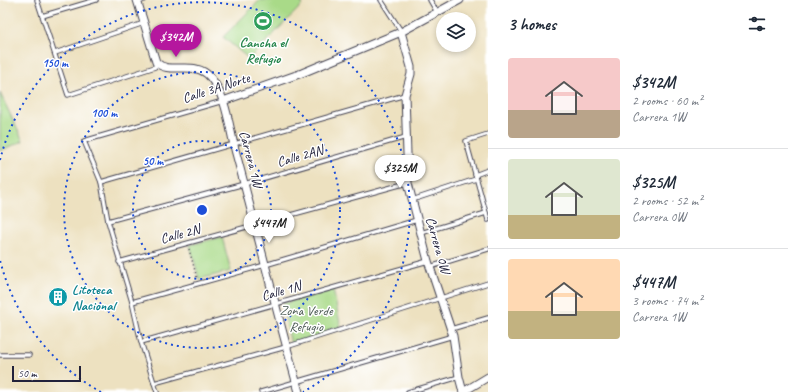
<!DOCTYPE html>
<html lang="en">
<head>
<meta charset="utf-8">
<style>
	:root { --surface:#fff; --page:#f2f2f3; --text:#1f2937; --muted:#747a83; --line:#e0e1e3; --accent:#b5179e }
	body { margin:0; font-family:Caveat,sans-serif; background:var(--page); color:var(--text); height:100vh; display:flex; flex-direction:column; font-size:15px; white-space:nowrap }
	* { box-sizing:border-box; margin:0 }
	p { font-size:13px; color:var(--muted) }
	.icon { flex:none; width:22px; height:22px; fill:none; stroke:currentColor; stroke-width:2; stroke-linecap:round; stroke-linejoin:round }
	.map { position:relative; flex:1; overflow:hidden }
	.details { display:flex; flex-direction:column; background:var(--surface); width:300px }
	.details>* { flex:none }
	.tools { position:absolute; left:436px; top:12px; display:grid; gap:8px }
	.tools a { display:grid; place-items:center; width:40px; height:40px; border-radius:50%; background:var(--surface); box-shadow:0 2px 6px #0003; font-size:20px }
	.scale { position:absolute; left:12px; bottom:10px; width:69px; box-sizing:border-box; padding-left:4px; border:2px solid #22223b; border-top:0; font-size:11px; line-height:14px; white-space:nowrap; color:#22223b; -webkit-text-stroke:3px #fff; paint-order:stroke }
	.price { position:absolute; translate:-50% -34px; padding:0 9px; border-radius:14px; background:#fff; color:#222; font-size:13px; line-height:26px; filter:drop-shadow(0 1px 2px #0008) }
	.price::after { content:''; position:absolute; left:50%; top:24px; width:12px; height:9px; margin-left:-6px; background:inherit; clip-path:polygon(0 0,100% 0,50% 100%) }
	.price.on { background:var(--accent); color:#fff }
	ul { padding:0; list-style:none }
	li { display:flex; align-items:center; gap:12px; height:100px; padding:0 20px }
	li+li { border-top:1px solid var(--line) }
	li span { display:grid; place-items:center; flex:none; width:112px; height:80px; border-radius:4px; color:#555 }
	li>.icon { margin-inline-start:auto }
	span .icon { width:48px; height:48px; fill:#fffc; stroke-width:1 }
	li b { font-size:17px }
	h2 { display:flex; justify-content:space-between; align-items:center; height:48px; padding:0 20px; font-size:17px }
	main { display:flex; flex:1; min-height:0 }
	.map>svg:first-child { display:block }
	.green { fill:#a9da88; stroke:#667e62 }
	.lines { fill:none; stroke-linecap:round; stroke-linejoin:round }
	.lane-casing { stroke:#403f4f; stroke-width:5.5 }
	.street-casing { stroke:#403f4f; stroke-width:9 }
	.path { stroke:#403f4f; stroke-width:1.5; stroke-dasharray:1 3; stroke-linecap:butt }
	.lane { stroke:#fff; stroke-width:3.5 }
	.street { stroke:#fff; stroke-width:7 }
	.ring { fill:none; stroke:#1d4ed8; stroke-width:2; stroke-dasharray:2 4 }
	.labels { text-anchor:middle; dominant-baseline:central; stroke-width:3; stroke-linejoin:round; paint-order:stroke }
	.leisure-label { font-size:14px; font-weight:bold; fill:#27864d; stroke:#fff }
	.street-label { font-size:14px; fill:#22223b; stroke:#fff }
	.culture-label { font-size:14px; font-weight:bold; fill:#0d838f; stroke:#fff; text-anchor:start }
	.park-label { font-size:14px; fill:#4a5952; stroke:#fff }
	.centre { fill:#1d4ed8; stroke:#fff; stroke-width:2 }
	.ring-label { font-size:12px; text-anchor:middle; font-weight:bold; fill:#1d4ed8; stroke:#fff; stroke-width:3; stroke-linejoin:round; paint-order:stroke }
</style>
</head>
<body>
<main>
<div class="map">
<svg width="488" height="392" viewBox="0 0 488 392">
	<rect width="100%" height="100%" fill="#fff"/>
	<filter id="ink" filterUnits="userSpaceOnUse"><feTurbulence type="fractalNoise" baseFrequency=".025" numOctaves="2"/><feDisplacementMap in="SourceGraphic" scale="8" xChannelSelector="R" yChannelSelector="G"/><feConvolveMatrix kernelMatrix="1 2 1 2 8 2 1 2 1" color-interpolation-filters="sRGB"/></filter>
	<filter id="wash" filterUnits="userSpaceOnUse"><feTurbulence type="fractalNoise" baseFrequency=".012" numOctaves="4" result="noise"/><feDisplacementMap in="SourceGraphic" scale="16" xChannelSelector="R" yChannelSelector="G"/><feGaussianBlur stdDeviation="0.9" result="paint"/><feColorMatrix in="noise" values="0 0 0 0 0 0 0 0 0 0 0 0 0 0 0 0 0 1.4 0 .05"/><feComposite in="paint" operator="in"/></filter>
	<g filter="url(#wash)">
		<rect width="100%" height="100%" fill="#ede1c0"/>
		<g class="green">
			<polygon points="260,0 298,0 303,4 249,59 223,37"/>
			<polygon points="0,93 23,141 0,151"/>
			<polygon points="222,237 231,271 199,279 190,245"/>
			<polygon points="333,289 341,328 291,344 282,304"/>
		</g>
	</g>
	<g filter="url(#ink)">
		<g class="lines">
			<defs>
				<g id="lane">
					<polyline points="37,0 68,95 155,67 156,62"/>
					<polyline points="381,0 401,31"/>
					<polyline points="430,0 437,12"/>
					<polyline points="138,2 144,0"/>
					<polyline points="42,16 96,0"/>
					<polyline points="55,53 144,23"/>
					<polyline points="488,134 466,141 488,220"/>
					<polyline points="475,175 488,170"/>
					<polyline points="101,182 405,95"/>
					<polyline points="412,200 476,179"/>
					<polyline points="108,221 244,184 406,137"/>
					<polyline points="421,233 486,213"/>
					<polyline points="119,262 407,183"/>
					<polyline points="430,267 488,249"/>
					<polyline points="132,302 265,265 417,220"/>
					<polyline points="451,329 488,318"/>
					<polyline points="141,342 428,261"/>
					<polyline points="0,355 29,355"/>
					<polyline points="154,383 286,347 488,283"/>
					<polyline points="157,392 141,342 132,302 108,221 101,182 84,141 223,101"/>
					<polyline points="261,392 453,336"/>
					<polyline points="408,392 459,377"/>
				</g>
				<g id="street">
					<path d="M137,0L156,62C169,76 195,59 210,77C228,98 229,130 237,157C258,235 277,314 299,392"/>
					<polyline points="401,32 411,67 411,74 405,95 408,183 428,261 453,336 459,377 463,392"/>
					<polyline points="223,101 302,73 401,32 460,0"/>
					<polyline points="463,392 488,377"/>
				</g>
			</defs>
			<use href="#lane" class="lane-casing"/>
			<use href="#street" class="street-casing"/>
			<polyline class="path" points="189,249 197,278"/>
			<use href="#lane" class="lane"/>
			<use href="#street" class="street"/>
		</g>
	</g>
	<g class="ring">
		<circle cx="202" cy="210" r="69"/>
		<circle cx="202" cy="210" r="138"/>
		<path d="M101 392A208 208 0 0 1 0 260M0 160A208 208 0 1 1 303 392"/>
	</g>
	<defs>
		<symbol id="stadium-disc" viewBox="-11 -11 22 22"><circle r="9.5" fill="#2e9e5b" stroke="#fff"/><path d="M0-5a6.5 5 0 1 0 0 10a6.5 5 0 1 0 0-10ZM-3.5-1.8h7v3.6h-7Z" fill="#fff"/></symbol>
		<symbol id="building-disc" viewBox="-11 -11 22 22"><circle r="9.5" fill="#0f9aa8" stroke="#fff"/><path d="M-4-6H4V6H1V3H-1V6H-4ZM-2.5-4.3h1.7v1.8h-1.7ZM.8-4.3h1.7v1.8H.8ZM-2.5-1h1.7V.8h-1.7ZM.8-1h1.7V.8H.8Z" fill="#fff"/></symbol>
	</defs>
	<g fill-rule="evenodd">
		<use href="#stadium-disc" x="252" y="10" width="22" height="22"/>
		<use href="#building-disc" x="47" y="286" width="22" height="22"/>
	</g>
	<g class="labels">
		<g class="leisure-label">
			<text x="263" y="42">Cancha el<tspan x="263" dy="16">Refugio</tspan></text>
		</g>
		<g class="street-label">
			<text transform="translate(216 88) rotate(-18)">Calle 3A Norte</text>
			<text transform="translate(300 156) rotate(-16)">Calle 2AN</text>
			<text transform="translate(251 159) rotate(75)">Carrera 1W</text>
			<text transform="translate(180 234) rotate(-15)">Calle 2N</text>
			<text transform="translate(438 245) rotate(74)">Carrera 0W</text>
			<text transform="translate(281 291) rotate(-16)">Calle 1N</text>
		</g>
		<g class="culture-label">
			<text x="72" y="289">Litoteca<tspan x="72" dy="16">Nacional</tspan></text>
		</g>
		<g class="park-label">
			<text x="306" y="310">Zona Verde<tspan x="306" dy="16">Refugio</tspan></text>
		</g>
	</g>
	<circle cx="202" cy="210" r="6" class="centre"/>
	<g class="ring-label">
		<text x="55" y="67">150 m</text>
		<text x="104" y="117">100 m</text>
		<text x="153" y="165">50 m</text>
	</g>
</svg>
<div class="tools">
<a><svg class="icon" aria-label="layers" viewBox="0 0 24 24"><path d="M12 4l9 5-9 5-9-5zM3 14l9 5 9-5"/></svg></a>
</div>
<div class="scale">50 m</div>
<b class="price on" style="left:176px;top:58px">$342M</b>
<b class="price" style="left:400px;top:189px">$325M</b>
<b class="price" style="left:269px;top:244px">$447M</b>
</div>
<section class="details">
<h2>3 homes<svg class="icon" aria-label="filters" viewBox="0 0 24 24"><path d="M4 7h16M4 17h16"/><circle cx="9" cy="7" r="2"/><circle cx="15" cy="17" r="2"/></svg></h2>
<ul>
<li><span style="background:linear-gradient(#f6c9c9 65%,#b9a48a 0)"><svg class="icon" aria-label="home" viewBox="0 0 24 24"><path d="M3 11l9-7 9 7M6 9v11h12V9"/></svg></span><div><b>$342M</b><p>2 rooms · 60 m²</p><p>Carrera 1W</p></div></li>
<li><span style="background:linear-gradient(#dfe7d0 70%,#c2b280 0)"><svg class="icon" aria-label="home" viewBox="0 0 24 24"><path d="M3 11l9-7 9 7M6 9v11h12V9"/></svg></span><div><b>$325M</b><p>2 rooms · 52 m²</p><p>Carrera 0W</p></div></li>
<li><span style="background:linear-gradient(#ffd9b3 65%,#c2b280 0)"><svg class="icon" aria-label="home" viewBox="0 0 24 24"><path d="M3 11l9-7 9 7M6 9v11h12V9"/></svg></span><div><b>$447M</b><p>3 rooms · 74 m²</p><p>Carrera 1W</p></div></li>
</ul>
</section>
</main>
</body>
</html>
